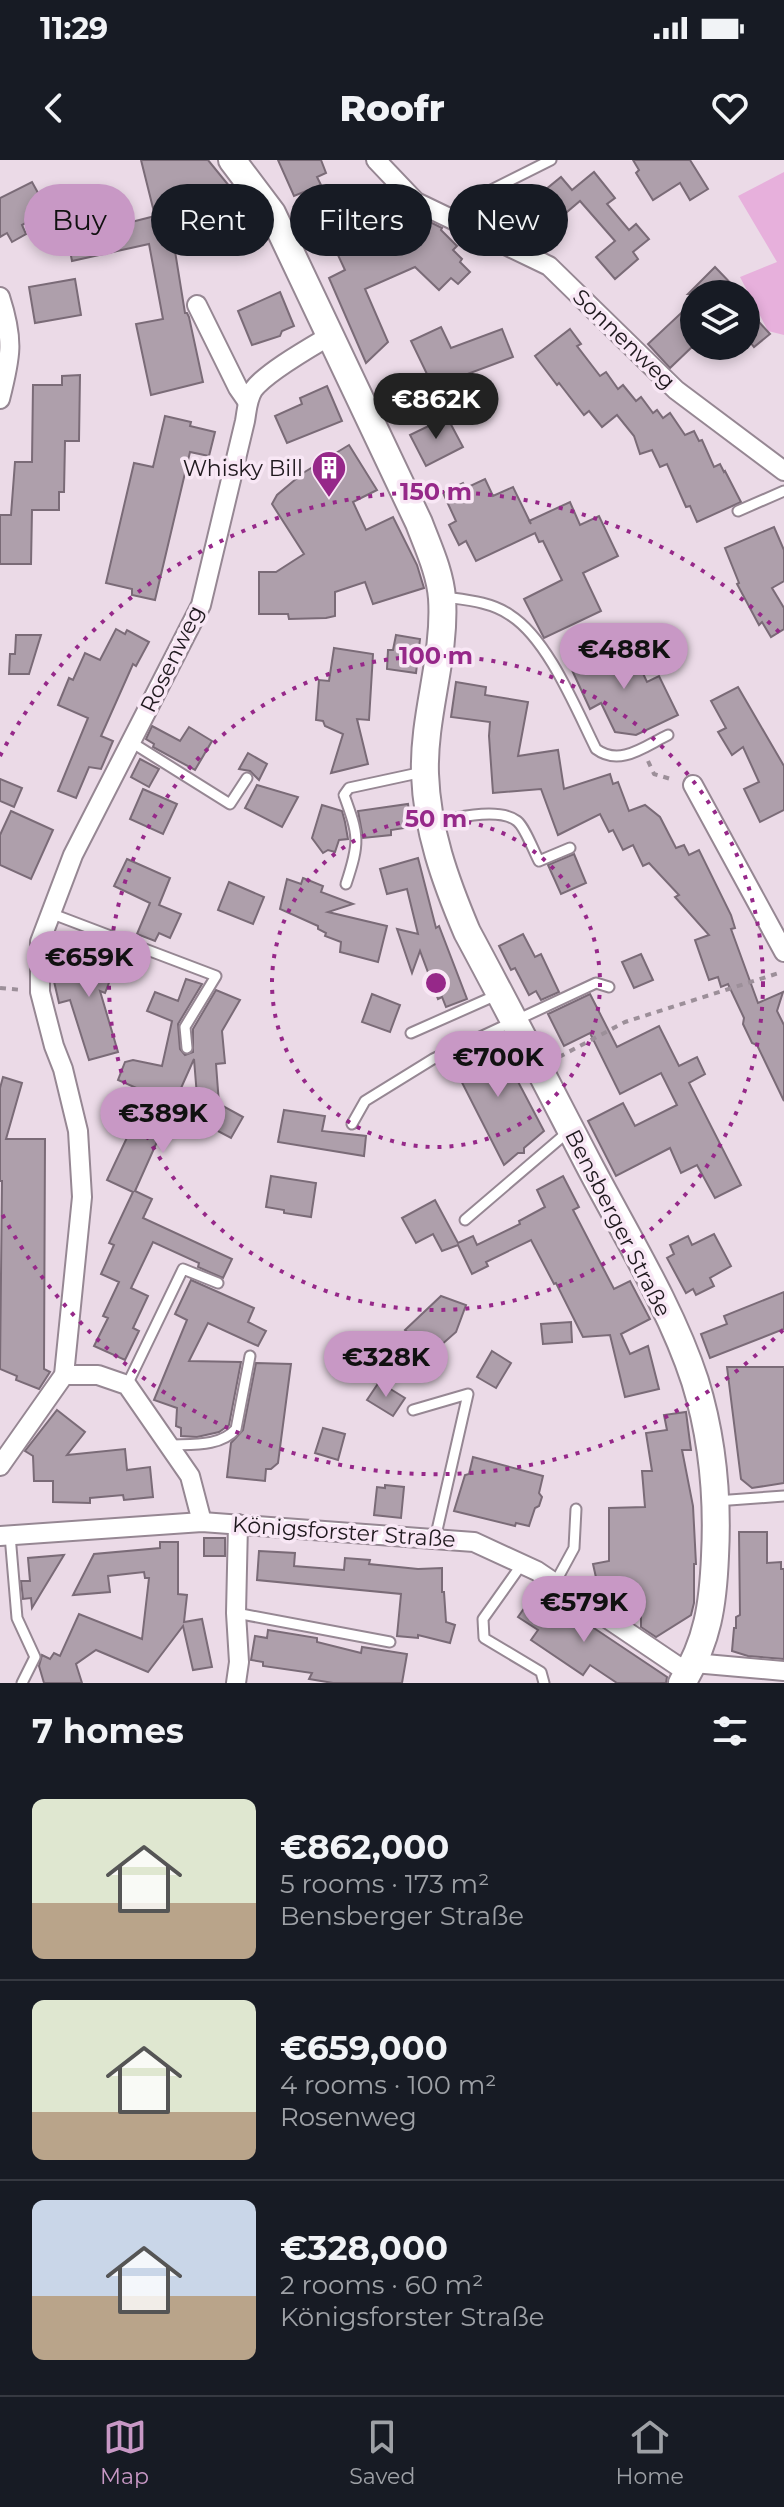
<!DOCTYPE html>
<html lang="en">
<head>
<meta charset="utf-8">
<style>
	:root { --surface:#171b24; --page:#242831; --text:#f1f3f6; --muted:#9ea1a6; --line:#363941; --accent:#c898c5 }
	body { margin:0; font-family:Montserrat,sans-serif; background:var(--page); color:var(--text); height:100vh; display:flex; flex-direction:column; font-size:30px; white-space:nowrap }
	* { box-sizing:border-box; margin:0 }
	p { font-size:26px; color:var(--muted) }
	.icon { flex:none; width:44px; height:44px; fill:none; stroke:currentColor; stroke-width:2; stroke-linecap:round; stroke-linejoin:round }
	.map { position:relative; height:1523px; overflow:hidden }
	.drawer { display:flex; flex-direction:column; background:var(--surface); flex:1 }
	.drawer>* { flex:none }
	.top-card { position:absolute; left:24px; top:24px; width:736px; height:72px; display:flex; gap:16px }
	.controls { position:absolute; left:680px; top:120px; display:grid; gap:16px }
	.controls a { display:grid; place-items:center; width:80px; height:80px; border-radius:50%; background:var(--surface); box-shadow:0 4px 12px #0003; font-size:40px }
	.price { position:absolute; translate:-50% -68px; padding:0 18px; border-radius:28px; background:var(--accent); color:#111; font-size:26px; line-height:52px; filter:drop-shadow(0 2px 4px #0008) }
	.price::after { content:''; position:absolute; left:50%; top:48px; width:24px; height:18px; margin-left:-12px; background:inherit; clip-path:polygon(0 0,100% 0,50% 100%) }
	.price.active { background:#222; color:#fff }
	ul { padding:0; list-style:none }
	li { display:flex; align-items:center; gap:24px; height:200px; padding:0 32px }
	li+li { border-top:2px solid var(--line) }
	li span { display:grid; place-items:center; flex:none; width:224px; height:160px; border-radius:12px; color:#555 }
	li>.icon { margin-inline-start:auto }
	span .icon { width:96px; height:96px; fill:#fffc; stroke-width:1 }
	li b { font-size:34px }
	h2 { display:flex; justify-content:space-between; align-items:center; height:96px; padding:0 32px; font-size:34px }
	.tag { padding:0 28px; border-radius:36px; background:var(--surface); box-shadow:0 4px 12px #0003; font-size:28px; line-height:72px }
	.tag.active { background:var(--accent); color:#111 }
	.status { display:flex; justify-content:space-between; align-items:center; height:56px; padding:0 40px; background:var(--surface); direction:ltr }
	.status svg { height:22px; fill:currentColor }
	header { display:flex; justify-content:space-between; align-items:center; height:104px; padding:0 32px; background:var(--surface); font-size:36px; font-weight:800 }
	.menu { display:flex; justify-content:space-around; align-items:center; height:112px; border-top:2px solid var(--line); background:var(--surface); font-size:22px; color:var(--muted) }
	.menu a { display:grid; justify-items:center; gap:4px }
	.menu .active { color:var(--accent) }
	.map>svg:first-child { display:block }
	.green { fill:#e7b0dc }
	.building { fill:#ae9fab; stroke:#7a6b77; stroke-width:2 }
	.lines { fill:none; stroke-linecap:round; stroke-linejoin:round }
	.lane-casing { stroke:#968793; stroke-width:13 }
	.street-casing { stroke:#968793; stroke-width:22 }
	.secondary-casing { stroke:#968793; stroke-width:30 }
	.path { stroke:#9c8f99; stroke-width:4; stroke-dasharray:6 6; stroke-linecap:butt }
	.lane { stroke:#fff; stroke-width:9 }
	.street { stroke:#fff; stroke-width:18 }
	.secondary { stroke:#fff; stroke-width:26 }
	.ring { fill:none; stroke:#962889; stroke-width:4; stroke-dasharray:4 8 }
	.labels { text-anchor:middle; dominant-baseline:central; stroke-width:7; stroke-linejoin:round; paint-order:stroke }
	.street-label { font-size:22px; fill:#1f191e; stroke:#f8e7f5 }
	.poi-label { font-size:22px; fill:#1f191e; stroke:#f8e7f5; text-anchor:end }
	.centre { fill:#962889; stroke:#f8e7f5; stroke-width:4 }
	.ring-label { font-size:24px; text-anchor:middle; font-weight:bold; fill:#962889; stroke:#f8e7f5; stroke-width:7; stroke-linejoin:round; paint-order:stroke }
</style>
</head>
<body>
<div class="status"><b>11:29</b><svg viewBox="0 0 49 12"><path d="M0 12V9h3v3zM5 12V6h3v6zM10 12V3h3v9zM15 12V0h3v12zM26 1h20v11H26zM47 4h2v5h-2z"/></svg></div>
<header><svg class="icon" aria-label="back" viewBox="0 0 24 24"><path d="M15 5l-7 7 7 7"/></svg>Roofr<svg class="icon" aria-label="heart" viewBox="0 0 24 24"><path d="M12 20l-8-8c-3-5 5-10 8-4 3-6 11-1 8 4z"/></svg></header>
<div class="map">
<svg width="784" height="1523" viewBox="0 0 784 1523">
	<rect width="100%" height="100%" fill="#ebdae7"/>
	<polygon class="green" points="784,12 784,175 768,171 740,117 777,102 738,36"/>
	<g class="building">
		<polygon points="141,0 208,0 230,27 226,28 257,85 240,94 236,87 227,93 214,69 174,85 185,153 187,153 189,157 203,222 151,235 136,164 163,159 149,84 72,101 63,55 92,50 96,71 155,56"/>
		<polygon points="278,0 321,0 326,13 317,17 321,25 294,36"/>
		<polygon points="633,0 690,0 708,29 690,40 680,23 653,40 636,13 639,10"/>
		<polygon points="594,12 615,38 607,44 629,70 636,64 649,79 633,92 638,99 615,119 596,97 615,81 580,41 548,68 532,49 538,44 534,39 561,17 572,30"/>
		<polygon points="32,22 48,51 22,65 26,74 12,82 7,73 0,77 0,38"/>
		<polygon points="384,50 400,87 426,60 442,68 441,70 457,86 453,90 462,99 460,102 470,112 458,124 451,118 439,130 415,107 365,129 388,182 366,203 329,118 345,110 330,78 359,65 357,61"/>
		<polygon points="715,107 741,134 688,134"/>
		<polygon points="75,119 81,155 35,163 29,127"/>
		<polygon points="280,132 294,166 282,171 280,176 252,185 238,151"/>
		<polygon points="694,141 694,185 670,208 648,184"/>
		<polygon points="759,162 770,174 754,187 746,177 746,172"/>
		<polygon points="441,167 451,188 502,169 513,197 462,216 467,225 439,239 411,181"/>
		<polygon points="570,169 581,184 577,186 600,216 606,212 618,229 623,225 636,241 641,237 653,253 657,250 663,258 670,253 685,275 694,271 699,281 702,280 714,307 720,304 724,312 725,311 741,342 697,362 690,346 686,347 667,304 660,307 652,290 640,294 634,276 617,255 602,267 589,251 584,255 559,223 557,225 535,196"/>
		<polygon points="80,215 79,281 65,281 64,332 59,332 59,350 32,350 31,404 0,404 0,355 11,355 15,302 32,302 33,225 62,225 62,216"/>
		<polygon points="327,226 342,261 287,283 275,256 302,244 300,238"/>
		<polygon points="165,256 191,262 190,266 215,272 209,296 190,292 155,440 132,435 132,429 106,423 134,303 153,307"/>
		<polygon points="447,257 463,287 426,306 410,275"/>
		<polygon points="349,285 377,330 353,342 366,370 393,357 417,405 424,428 373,444 365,422 335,432 335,456 326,458 289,459 288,454 259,454 259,412 276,412 304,394 272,344 277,335 303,313"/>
		<polygon points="485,319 493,336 513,327 531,364 529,361 570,342 580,365 599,356 618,396 583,413 601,451 544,478 524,439 562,420 543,381 539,382 535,373 476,401 466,381 459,385 449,365 456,361 443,333 463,323 466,328"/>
		<polygon points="774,367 784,390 784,421 772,428 784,448 784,469 771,477 762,462 759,465 737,424 739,423 725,388"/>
		<polygon points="116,469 125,474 127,470 149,482 136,506 133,504 101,576 113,581 101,609 89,607 76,638 58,631 88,558 58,545 69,518 73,520 85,493 100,500"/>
		<polygon points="16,475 41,475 29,514 9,514 10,494 15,494"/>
		<polygon points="396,475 420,479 416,513 387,509 388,490 393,490"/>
		<polygon points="628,482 647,522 659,516 678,555 636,575 615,572 601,543 590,549 571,508"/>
		<polygon points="334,488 373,494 369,560 357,559 368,604 331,613 343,574 325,566 323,561 316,560 319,520 329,521"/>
		<polygon points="456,522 486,527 485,535 528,542 518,596 558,590 564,629 610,614 613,624 618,622 629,651 645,645 660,657 676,688 684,685 689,695 699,690 731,755 735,768 731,769 758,843 783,832 777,851 784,865 784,941 757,885 752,883 743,864 744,858 728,824 721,827 718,817 709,820 695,780 709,775 675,737 679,735 649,703 643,706 633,685 623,690 613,670 609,672 600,654 558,675 541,629 493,633 489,576 490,562 451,557"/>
		<polygon points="738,527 784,606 784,650 760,662 744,629 759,622 743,587 732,595 718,572 726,568 711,541"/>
		<polygon points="152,566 180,581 189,567 212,581 195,610 153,587 154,584 146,579"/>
		<polygon points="248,593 267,604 259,620 250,611 239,609"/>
		<polygon points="140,599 159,609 149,627 131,617"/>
		<polygon points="0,619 22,628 14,647 0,641"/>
		<polygon points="257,625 298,637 282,667 245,648"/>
		<polygon points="143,629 177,644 163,674 130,659"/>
		<polygon points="408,644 411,667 391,670 391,675 363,678 358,651"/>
		<polygon points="322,645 342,651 345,662 348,679 339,680 335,692 328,690 323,693 312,678"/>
		<polygon points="11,651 53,670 31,719 0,705 0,675"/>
		<polygon points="574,694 586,723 561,734 548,705"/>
		<polygon points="418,698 436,768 439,766 467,839 446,847 442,837 438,839 420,791 412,813 397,769 418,774 407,729 387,734 380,709"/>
		<polygon points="127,699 170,718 159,745 181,754 170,778 159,773 155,781 137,774 150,743 114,726"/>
		<polygon points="303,718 323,726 321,732 353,744 328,752 387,766 378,802 340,792 341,782 325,776 326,773 318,769 318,766 280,749 287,719 301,724"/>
		<polygon points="229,722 264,737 253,764 218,750"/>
		<polygon points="523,774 535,797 541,794 559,832 541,840 536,831 529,835 515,808 511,810 499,786"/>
		<polygon points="74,786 117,802 105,833 100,831 118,892 89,900 70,840 59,843 53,817 62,820"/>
		<polygon points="641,794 653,820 634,828 622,802"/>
		<polygon points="186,819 202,824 178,864 180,889 185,895 193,892 193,869 216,830 240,840 222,871 225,903 216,904 219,944 243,957 231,978 199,961 194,899 135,1031 152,1039 143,1058 232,1099 223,1118 198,1107 199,1103 153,1082 131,1128 148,1136 133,1168 139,1171 125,1200 94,1186 108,1158 103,1156 119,1122 101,1114 114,1085 109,1083 133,1032 107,1020 148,933 118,920 125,902 133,900 162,906 172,861 147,851 155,832 178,841"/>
		<polygon points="372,834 400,845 390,872 362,862"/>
		<polygon points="590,834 617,887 659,866 679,906 697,897 705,914 689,923 741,1025 715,1038 697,1005 681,1013 670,988 616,1016 588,961 623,943 635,966 677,945 661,913 620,934 590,873 564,886 548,854"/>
		<polygon points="495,878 544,971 524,988 524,993 518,993 504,1005 450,899"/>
		<polygon points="3,917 22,923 6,979 45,979 44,1209 50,1212 39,1229 16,1220 17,1216 0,1209 2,1021 0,1021 0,928"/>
		<polygon points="284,950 325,956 322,971 366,976 364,996 278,982"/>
		<polygon points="271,1016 316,1023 311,1057 284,1053 284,1050 266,1047"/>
		<polygon points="563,1016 579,1047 573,1050 614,1129 630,1121 650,1159 621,1174 630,1194 648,1186 659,1229 625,1237 610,1175 583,1177 556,1123 554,1124 531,1080 486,1102 488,1106 472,1114 458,1085 442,1091 433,1074 416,1083 402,1058 435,1040 458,1083 473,1076 477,1085 520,1064 519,1061 545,1047 537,1030"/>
		<polygon points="714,1074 731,1106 710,1118 714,1126 696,1135 693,1129 686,1133 667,1098 674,1094 670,1085 688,1076 692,1085"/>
		<polygon points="191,1120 254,1148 248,1162 266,1171 258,1186 208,1163 189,1201 241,1202 229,1265 219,1272 197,1277 181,1276 181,1268 176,1266 177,1248 154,1240 187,1160 175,1154"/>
		<polygon points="784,1132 784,1169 710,1198 701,1174 727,1164 724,1156"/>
		<polygon points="441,1136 466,1145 456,1172 431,1194 405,1170"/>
		<polygon points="571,1162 572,1182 543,1184 541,1164"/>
		<polygon points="492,1191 511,1203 496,1228 477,1217"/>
		<polygon points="256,1203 291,1204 278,1303 271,1309 266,1309 265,1321 227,1317 231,1283 243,1270"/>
		<polygon points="727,1207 784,1207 784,1323 752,1328 741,1319"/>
		<polygon points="379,1222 405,1238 393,1256 367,1240"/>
		<polygon points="57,1250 85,1272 67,1295 125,1289 127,1310 150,1307 153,1337 124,1340 123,1335 90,1338 90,1343 53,1342 53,1321 34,1321 33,1296 25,1291"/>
		<polygon points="686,1252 691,1290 682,1290 693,1346 696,1404 694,1404 694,1443 691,1455 656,1477 641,1467 641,1435 607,1444 601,1440 593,1404 609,1401 609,1348 645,1347 642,1311 652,1311 646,1273 667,1270 664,1255"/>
		<polygon points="323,1268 345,1274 338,1300 315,1293"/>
		<polygon points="473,1297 543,1316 539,1333 542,1337 539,1346 535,1348 529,1366 516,1363 515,1366 454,1351 465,1315 469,1314"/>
		<polygon points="385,1325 404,1327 401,1358 374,1355 377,1327 385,1328"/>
		<polygon points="739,1372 767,1372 767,1403 781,1402 781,1409 784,1409 784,1499 748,1496 732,1491 734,1468 736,1468 736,1457 740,1455"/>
		<rect x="204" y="1378" width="21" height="18"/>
		<polygon points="160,1382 178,1382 178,1434 187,1435 184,1462 202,1459 212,1507 193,1510 183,1466 148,1512 96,1490 76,1504 82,1523 44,1523 39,1506 42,1495 50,1499 54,1493 60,1496 79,1454 142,1479 149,1418 145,1418 144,1412 108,1416 110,1432 73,1435 94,1394 160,1388"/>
		<polygon points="259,1391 295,1393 294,1406 344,1410 345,1398 370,1400 369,1404 418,1409 442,1408 442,1432 444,1432 446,1462 455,1465 450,1483 418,1475 418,1478 397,1476 401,1434 257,1420"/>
		<polygon points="64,1395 41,1433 32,1448 31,1438 23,1439 21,1421 30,1421 28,1398"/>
		<polygon points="537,1430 667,1517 666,1523 617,1523 590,1505 583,1515 531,1480 538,1470 518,1457"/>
		<polygon points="268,1470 317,1478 317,1482 361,1493 362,1487 407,1494 402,1523 333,1523 309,1519 312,1513 263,1506 263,1502 251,1500 255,1476 267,1478"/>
	</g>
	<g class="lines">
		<defs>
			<g id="lane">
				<polyline points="457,60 485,33 551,0"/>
				<polyline points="738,351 784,331"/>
				<path d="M445,437C467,440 492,442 510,455C548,479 576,549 596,589C620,607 645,586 668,575"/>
				<polyline points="131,582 230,644 247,618"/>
				<path d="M434,662C455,658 499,647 517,661C525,667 534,692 539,701L570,688"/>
				<path d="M346,724C360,682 359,676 344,635L349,628L423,612"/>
				<polyline points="50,753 216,816 185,867 187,888"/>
				<polyline points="411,873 499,834"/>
				<polyline points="352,964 365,941 433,899 596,823 609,827"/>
				<polyline points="465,1060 569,971"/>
				<polyline points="127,1225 183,1109 218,1123"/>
				<polyline points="413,1250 468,1234 435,1379"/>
				<path d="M170,1285C192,1284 220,1287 236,1269L250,1196"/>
				<polyline points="716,1341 784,1336"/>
				<polyline points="10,1375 17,1458 35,1497 22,1523"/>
				<polyline points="522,1404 483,1459 484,1478 541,1512 544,1523"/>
				<polyline points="555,1423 574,1388 576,1349"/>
				<polyline points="236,1453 390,1482"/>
			</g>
			<g id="street">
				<polyline points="376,0 416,42 549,106 676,230 784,311"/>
				<path d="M0,137C14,180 11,196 0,239"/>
				<polyline points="197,145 238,228 247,241"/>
				<polyline points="693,625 784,792"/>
				<polyline points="64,1215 98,1215 127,1225 190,1316 202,1362"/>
				<path d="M0,1306L64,1215L82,1037L78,971L63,909L54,886L40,832V782L73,695L201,445L245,261C247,250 247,240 253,230C266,212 311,187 331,175"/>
				<polyline points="0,1376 202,1362 474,1382 537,1411 688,1513"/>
				<polyline points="694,1503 784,1511"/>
				<polyline points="236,1523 239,1502 236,1453 238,1364"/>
			</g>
			<path id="secondary" d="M232,0L272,53L419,363C428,387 440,412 442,438C446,497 423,555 425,614C427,670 445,720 467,772C508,848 548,926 588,1003C624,1072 671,1147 695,1221C712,1276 718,1338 715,1396C713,1444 708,1481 682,1523"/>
		</defs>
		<use href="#lane" class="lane-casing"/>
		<use href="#street" class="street-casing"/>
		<use href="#secondary" class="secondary-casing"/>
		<g class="path">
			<polyline points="648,601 654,614 674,620"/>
			<polyline points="0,828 22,830"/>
			<polyline points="559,897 625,862 782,812"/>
		</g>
		<use href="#lane" class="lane"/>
		<use href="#street" class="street"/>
		<use href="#secondary" class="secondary"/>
	</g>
	<g class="ring">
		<circle cx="436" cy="823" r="164"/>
		<circle cx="436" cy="823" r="327"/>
		<path d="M783 1170A491 491 0 0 1 0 1050M0 596A491 491 0 0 1 783 476"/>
	</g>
	<defs>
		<symbol id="building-pin" viewBox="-11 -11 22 30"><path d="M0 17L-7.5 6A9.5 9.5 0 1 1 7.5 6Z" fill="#962889" stroke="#f8e7f5"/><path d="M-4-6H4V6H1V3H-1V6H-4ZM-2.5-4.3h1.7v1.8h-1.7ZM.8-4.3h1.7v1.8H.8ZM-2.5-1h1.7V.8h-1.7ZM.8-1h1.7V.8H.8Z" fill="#fff"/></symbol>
	</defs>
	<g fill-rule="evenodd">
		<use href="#building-pin" x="309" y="288" width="40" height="54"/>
	</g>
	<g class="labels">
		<g class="street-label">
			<text transform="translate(624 179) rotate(44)">Sonnenweg</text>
			<text transform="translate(172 499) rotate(-64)">Rosenweg</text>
			<text transform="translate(618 1063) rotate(63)">Bensberger Straße</text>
			<text transform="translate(344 1372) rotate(4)">Königsforster Straße</text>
		</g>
		<g class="poi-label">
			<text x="303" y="308">Whisky Bill</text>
		</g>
	</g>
	<circle cx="436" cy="823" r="12" class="centre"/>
	<g class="ring-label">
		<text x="436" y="340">150 m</text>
		<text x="436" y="504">100 m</text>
		<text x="436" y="667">50 m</text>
	</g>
</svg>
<div class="controls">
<a><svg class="icon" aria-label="layers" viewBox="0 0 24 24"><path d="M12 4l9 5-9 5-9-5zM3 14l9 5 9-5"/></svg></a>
</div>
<b class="price active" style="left:436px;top:281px">€862K</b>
<b class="price" style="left:624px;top:531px">€488K</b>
<b class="price" style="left:89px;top:839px">€659K</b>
<b class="price" style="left:498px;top:939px">€700K</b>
<b class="price" style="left:163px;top:995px">€389K</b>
<b class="price" style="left:386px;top:1239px">€328K</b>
<b class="price" style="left:584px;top:1484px">€579K</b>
<div class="top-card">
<a class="tag active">Buy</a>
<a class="tag">Rent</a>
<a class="tag">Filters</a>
<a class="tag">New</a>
</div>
</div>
<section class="drawer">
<h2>7 homes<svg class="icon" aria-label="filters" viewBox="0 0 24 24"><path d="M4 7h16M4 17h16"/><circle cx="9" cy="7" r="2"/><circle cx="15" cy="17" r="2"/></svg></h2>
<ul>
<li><span style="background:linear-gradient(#dfe7d0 65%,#b9a48a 0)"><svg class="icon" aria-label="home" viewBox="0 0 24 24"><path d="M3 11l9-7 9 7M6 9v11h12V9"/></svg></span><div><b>€862,000</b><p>5 rooms · 173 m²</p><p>Bensberger Straße</p></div></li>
<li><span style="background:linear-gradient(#dfe7d0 70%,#b9a48a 0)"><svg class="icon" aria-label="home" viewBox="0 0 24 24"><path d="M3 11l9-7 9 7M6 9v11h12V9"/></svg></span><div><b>€659,000</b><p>4 rooms · 100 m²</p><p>Rosenweg</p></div></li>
<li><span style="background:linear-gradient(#c9d6e8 60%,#b9a48a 0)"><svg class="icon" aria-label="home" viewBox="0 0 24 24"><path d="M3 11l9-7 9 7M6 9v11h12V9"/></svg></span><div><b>€328,000</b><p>2 rooms · 60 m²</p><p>Königsforster Straße</p></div></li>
</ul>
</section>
<nav class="menu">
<a class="active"><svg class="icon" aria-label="map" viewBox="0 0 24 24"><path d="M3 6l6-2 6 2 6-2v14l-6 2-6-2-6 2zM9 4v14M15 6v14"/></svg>Map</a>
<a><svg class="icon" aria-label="saved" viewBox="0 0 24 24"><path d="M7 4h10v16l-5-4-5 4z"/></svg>Saved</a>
<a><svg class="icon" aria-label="home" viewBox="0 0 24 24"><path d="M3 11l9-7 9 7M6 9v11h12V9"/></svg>Home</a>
</nav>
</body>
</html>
